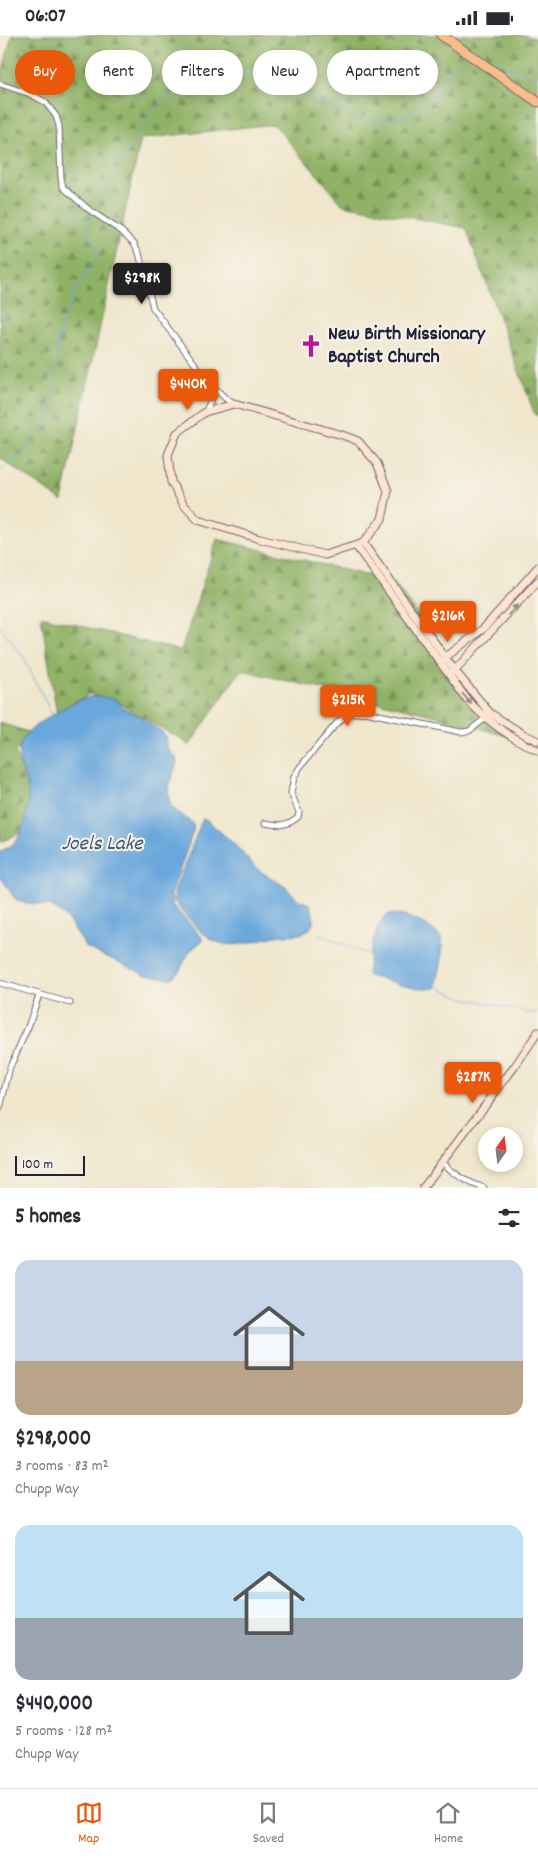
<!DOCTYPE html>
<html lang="en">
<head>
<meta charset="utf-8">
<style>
	:root { --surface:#fff; --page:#f2f2f3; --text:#2b2b33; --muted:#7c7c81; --line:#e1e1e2; --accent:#ea580c }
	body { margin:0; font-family:Dekko,sans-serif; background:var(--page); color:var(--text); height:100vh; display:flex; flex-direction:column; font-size:19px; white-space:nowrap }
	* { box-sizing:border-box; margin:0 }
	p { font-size:16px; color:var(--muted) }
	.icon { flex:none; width:28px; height:28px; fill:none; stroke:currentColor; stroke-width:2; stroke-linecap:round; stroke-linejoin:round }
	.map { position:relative; height:1153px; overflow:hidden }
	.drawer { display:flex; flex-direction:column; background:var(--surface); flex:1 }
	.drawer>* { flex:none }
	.top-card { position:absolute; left:15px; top:15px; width:509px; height:45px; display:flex; gap:10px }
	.needle { width:32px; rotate:14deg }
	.fabs { position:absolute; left:478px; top:1092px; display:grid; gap:10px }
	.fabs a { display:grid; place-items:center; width:45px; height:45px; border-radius:50%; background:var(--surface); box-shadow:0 2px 8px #0003; font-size:25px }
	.scale { position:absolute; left:15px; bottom:12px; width:70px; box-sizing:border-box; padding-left:5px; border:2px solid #22223b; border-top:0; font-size:14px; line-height:18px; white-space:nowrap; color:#22223b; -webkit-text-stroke:4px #f7f3e8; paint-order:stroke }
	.price { position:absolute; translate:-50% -42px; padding:0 11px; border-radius:5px; background:var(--accent); color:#fff; font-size:16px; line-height:32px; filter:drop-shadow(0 1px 2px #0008) }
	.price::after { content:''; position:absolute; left:50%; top:30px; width:15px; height:11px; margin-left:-8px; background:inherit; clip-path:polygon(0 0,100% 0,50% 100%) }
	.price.selected { background:#222; color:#fff }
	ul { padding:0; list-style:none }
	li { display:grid; align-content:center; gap:10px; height:265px; padding:0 15px }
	li span { display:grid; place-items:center; height:155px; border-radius:15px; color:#555 }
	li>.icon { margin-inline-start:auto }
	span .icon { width:90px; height:90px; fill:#fffc; stroke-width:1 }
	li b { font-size:21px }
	h2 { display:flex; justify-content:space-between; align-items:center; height:60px; padding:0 15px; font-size:21px }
	.chip { padding:0 18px; border-radius:22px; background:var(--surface); box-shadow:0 2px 8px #0003; font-size:18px; line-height:45px }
	.chip.selected { background:var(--accent); color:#fff }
	.status { display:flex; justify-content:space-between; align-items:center; height:35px; padding:0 25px; background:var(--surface); direction:ltr }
	.status svg { height:14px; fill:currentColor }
	.tabs { display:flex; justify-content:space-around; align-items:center; height:70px; border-top:1px solid var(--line); background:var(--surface); font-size:14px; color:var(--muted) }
	.tabs a { display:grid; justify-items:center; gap:2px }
	.tabs .selected { color:var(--accent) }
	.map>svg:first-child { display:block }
	.forest { fill:url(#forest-firs); stroke:#596a50 }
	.water { fill:#6ba7dc; stroke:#46648c }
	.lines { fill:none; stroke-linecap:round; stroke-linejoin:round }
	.stream { stroke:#6ba7dc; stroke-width:1 }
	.street-casing { stroke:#6a676e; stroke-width:7 }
	.secondary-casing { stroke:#6a676e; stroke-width:9 }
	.highway-casing { stroke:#6a676e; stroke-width:11 }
	.street { stroke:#fff; stroke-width:5 }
	.secondary { stroke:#fde4d1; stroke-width:7 }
	.highway { stroke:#fabc8b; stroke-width:9 }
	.oneway { fill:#9a8d8e }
	.labels { text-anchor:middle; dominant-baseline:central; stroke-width:4; stroke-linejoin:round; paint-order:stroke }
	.poi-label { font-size:20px; font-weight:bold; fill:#22223b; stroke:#f7f3e8; text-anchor:start }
	.water-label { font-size:21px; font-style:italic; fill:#3f577b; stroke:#f7f3e8 }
</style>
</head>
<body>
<div class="status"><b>06:07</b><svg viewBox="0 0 49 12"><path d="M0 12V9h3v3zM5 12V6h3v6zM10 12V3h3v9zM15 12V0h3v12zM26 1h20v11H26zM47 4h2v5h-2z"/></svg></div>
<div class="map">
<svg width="538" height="1153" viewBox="0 0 538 1153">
	<defs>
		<pattern id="forest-firs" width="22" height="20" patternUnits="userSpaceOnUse" patternTransform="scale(1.25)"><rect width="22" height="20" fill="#90b266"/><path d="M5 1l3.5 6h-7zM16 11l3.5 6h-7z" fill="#759055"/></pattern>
	</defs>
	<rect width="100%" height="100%" fill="#f7f3e8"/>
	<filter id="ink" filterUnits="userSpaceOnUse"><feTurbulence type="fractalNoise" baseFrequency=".02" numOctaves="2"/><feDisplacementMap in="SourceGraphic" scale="10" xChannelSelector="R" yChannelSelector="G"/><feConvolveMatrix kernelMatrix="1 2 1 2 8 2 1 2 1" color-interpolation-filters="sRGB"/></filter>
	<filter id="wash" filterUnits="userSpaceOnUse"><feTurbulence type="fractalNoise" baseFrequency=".0096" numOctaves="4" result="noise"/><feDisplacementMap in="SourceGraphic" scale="20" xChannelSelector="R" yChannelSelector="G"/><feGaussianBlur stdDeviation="1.12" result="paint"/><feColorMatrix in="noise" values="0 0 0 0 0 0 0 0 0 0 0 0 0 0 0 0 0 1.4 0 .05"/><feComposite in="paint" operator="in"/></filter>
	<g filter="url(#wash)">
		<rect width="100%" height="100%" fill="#efe6cc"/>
		<g class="forest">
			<polygon points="12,0 523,0 538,4 538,380 535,380 466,193 343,170 274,89 141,104 62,466 0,423 0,45"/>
			<polygon points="217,504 394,547 510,702 425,678 241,635 189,711 180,703 159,692 117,666 89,659 57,680 41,581 181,616"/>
			<polygon points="0,688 31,698 15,718 30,754 25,796 0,807"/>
		</g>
		<g class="water">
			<path d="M99,661L117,665L124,673L136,679L162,697L166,702L167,712L176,723L177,727C174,738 166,753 169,765C174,783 192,781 194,793L171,860L173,871L201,901L203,905L190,916L179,936L171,944L145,939L96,917L86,912L69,886L58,876L49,871L20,867L15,864L0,841V817C4,814 10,812 13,809C25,797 31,767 27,751C24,737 16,724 20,710C25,697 39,688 50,681C67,671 79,662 99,661Z"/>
			<path d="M203,783L207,785L233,808L257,834L287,853L299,865L310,869C314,878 316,891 306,897C297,901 284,899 275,901C256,905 235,915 215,906C203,901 180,876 174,865L175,855Z"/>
			<path d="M389,879C407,879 431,890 442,904V924L436,953H418L368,941L367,937C370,921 374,887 389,879Z"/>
		</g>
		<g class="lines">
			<g class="stream">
				<polyline points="484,25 501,28 538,43"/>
				<polyline points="94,176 152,76 176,51 223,38 241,39 301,58 331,72 368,83 386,85 406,80 419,74 429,65 453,32 468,25"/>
				<polyline points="0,436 21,420 44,391 55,350 58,303 69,271 78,252 98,219 86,193 93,179"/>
				<polyline points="0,591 24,623 52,680"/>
				<polyline points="188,809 192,812"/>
				<polyline points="320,900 370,920"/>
				<polyline points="437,951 461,962 530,978 538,977"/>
			</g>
		</g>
	</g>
	<g filter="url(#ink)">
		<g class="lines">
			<defs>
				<g id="street">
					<polyline points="0,49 30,59 45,67 56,81 59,91 61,143 63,152 88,174 121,196 134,208 139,218 153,273 207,345 226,364 234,369"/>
					<path d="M205,377C211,367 213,360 209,348"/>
					<path d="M265,788C279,791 287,791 298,782L299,777L291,758L294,742L300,732L336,689L348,679L365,677L461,697L469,696L487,682"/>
					<polyline points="0,948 70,968"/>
					<polyline points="0,1073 10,1032 28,992 39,960"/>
					<path d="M443,1128C455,1140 468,1148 484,1153"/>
				</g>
				<g id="secondary">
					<polygon points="234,369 342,400 358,406 377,428 388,456 382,484 363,508 325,520 260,504 198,485 184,470 171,447 168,420 177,398 205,377"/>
					<polyline points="363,508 455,636 490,678 523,699 538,706"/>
					<path d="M356,511L468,666C491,689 508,701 538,716"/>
					<polyline points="442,625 484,593 538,532"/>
					<polyline points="453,637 538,546"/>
					<polyline points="423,1153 515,1031 538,997"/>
				</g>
				<polyline id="highway" points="441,0 538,67"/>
			</defs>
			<use href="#street" class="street-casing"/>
			<use href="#secondary" class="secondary-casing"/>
			<use href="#highway" class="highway-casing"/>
			<use href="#street" class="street"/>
			<use href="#secondary" class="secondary"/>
			<use href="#highway" class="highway"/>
		</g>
		<defs><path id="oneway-solid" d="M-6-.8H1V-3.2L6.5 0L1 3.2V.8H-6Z" transform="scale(1.25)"/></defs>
		<g class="oneway">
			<use href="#oneway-solid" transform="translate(513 575) rotate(-47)"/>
			<use href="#oneway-solid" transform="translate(467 664) rotate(50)"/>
		</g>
	</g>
	<defs>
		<symbol id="church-bare" viewBox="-9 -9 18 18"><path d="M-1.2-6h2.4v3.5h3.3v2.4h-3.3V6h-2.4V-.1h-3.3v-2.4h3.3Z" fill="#b5179e" stroke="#f7f3e8" stroke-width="2.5" paint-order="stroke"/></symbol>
	</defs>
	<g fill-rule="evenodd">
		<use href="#church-bare" x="295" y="295" width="32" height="32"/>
	</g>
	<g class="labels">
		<g class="poi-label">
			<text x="328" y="300">New Birth Missionary<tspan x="328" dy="23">Baptist Church</tspan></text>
		</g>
		<g class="water-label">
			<text x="102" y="810">Joels Lake</text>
		</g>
	</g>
</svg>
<div class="fabs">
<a><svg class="needle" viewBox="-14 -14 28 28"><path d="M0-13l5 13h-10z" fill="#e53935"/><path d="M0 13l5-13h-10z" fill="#7c7c81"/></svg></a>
</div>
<div class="scale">100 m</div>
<b class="price selected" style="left:142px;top:270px">$298K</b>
<b class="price" style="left:188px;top:376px">$440K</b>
<b class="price" style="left:448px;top:608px">$216K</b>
<b class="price" style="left:348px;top:692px">$215K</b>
<b class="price" style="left:473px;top:1069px">$287K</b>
<div class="top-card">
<a class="chip selected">Buy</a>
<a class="chip">Rent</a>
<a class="chip">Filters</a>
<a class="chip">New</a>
<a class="chip">Apartment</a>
</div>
</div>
<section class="drawer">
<h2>5 homes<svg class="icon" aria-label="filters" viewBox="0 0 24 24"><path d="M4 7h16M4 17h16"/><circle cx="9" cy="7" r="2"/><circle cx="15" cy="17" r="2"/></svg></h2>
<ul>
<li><span style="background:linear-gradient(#c9d6e8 65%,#b9a48a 0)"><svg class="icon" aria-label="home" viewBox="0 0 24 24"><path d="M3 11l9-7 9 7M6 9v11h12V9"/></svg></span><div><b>$298,000</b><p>3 rooms · 83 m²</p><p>Chupp Way</p></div></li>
<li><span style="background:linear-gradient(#bfe0f5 60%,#9aa5b1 0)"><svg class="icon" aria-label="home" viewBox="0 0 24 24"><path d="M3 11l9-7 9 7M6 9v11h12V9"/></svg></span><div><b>$440,000</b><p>5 rooms · 128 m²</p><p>Chupp Way</p></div></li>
</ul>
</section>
<nav class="tabs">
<a class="selected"><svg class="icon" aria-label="map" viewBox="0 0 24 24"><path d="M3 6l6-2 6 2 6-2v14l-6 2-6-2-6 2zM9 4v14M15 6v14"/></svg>Map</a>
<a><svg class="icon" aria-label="saved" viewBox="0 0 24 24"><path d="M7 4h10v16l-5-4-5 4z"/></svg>Saved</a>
<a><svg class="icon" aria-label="home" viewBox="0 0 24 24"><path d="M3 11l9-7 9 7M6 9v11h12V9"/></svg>Home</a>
</nav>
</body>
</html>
